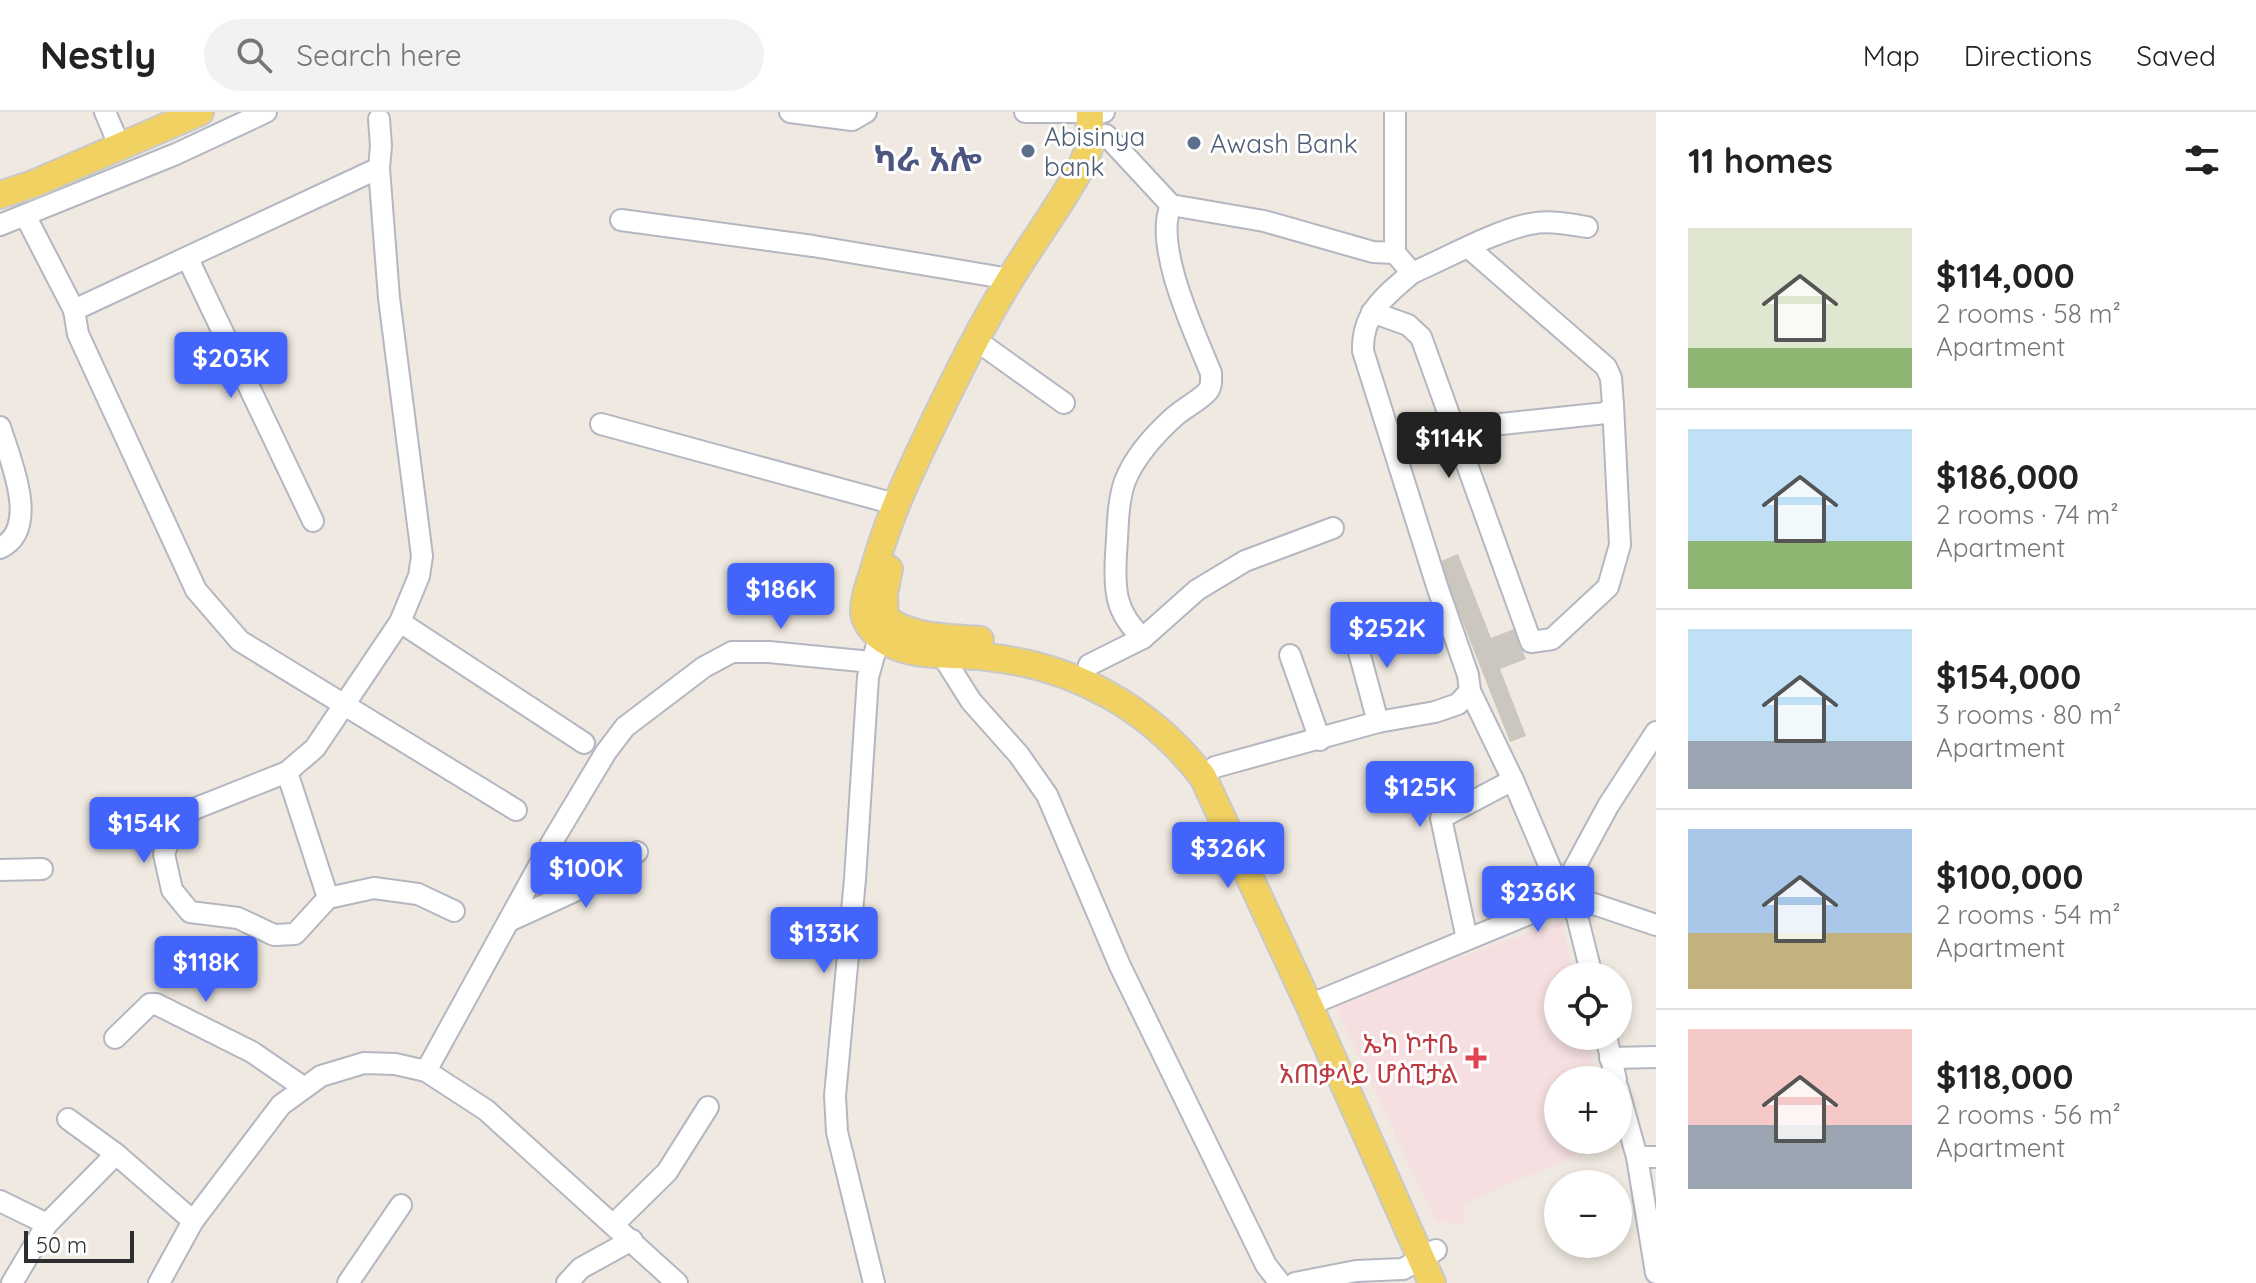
<!DOCTYPE html>
<html lang="en">
<head>
<meta charset="utf-8">
<style>
	:root { --surface:#fff; --page:#f2f2f2; --text:#222; --muted:#767676; --line:#e0e0e0; --accent:#4264fb }
	body { margin:0; font-family:Quicksand,"Noto Sans Ethiopic",sans-serif; background:var(--page); color:var(--text); height:100vh; display:flex; flex-direction:column; font-size:30px; white-space:nowrap }
	* { box-sizing:border-box; margin:0 }
	p { font-size:26px; color:var(--muted) }
	.icon { flex:none; width:44px; height:44px; fill:none; stroke:currentColor; stroke-width:2; stroke-linecap:round; stroke-linejoin:round }
	.map { position:relative; flex:1; overflow:hidden }
	.drawer { display:flex; flex-direction:column; background:var(--surface); width:600px }
	.drawer>* { flex:none }
	.buttons { position:absolute; left:1544px; top:850px; display:grid; gap:16px }
	.buttons a { display:grid; place-items:center; width:88px; height:88px; border-radius:50%; background:var(--surface); box-shadow:0 4px 12px #0003; font-size:40px }
	.scale { position:absolute; left:24px; bottom:20px; width:110px; box-sizing:border-box; padding-left:8px; border:4px solid #2e2e2e; border-top:0; font-size:22px; line-height:28px; white-space:nowrap; color:#2e2e2e; -webkit-text-stroke:6px #fff; paint-order:stroke }
	.price { position:absolute; translate:-50% -68px; padding:0 18px; border-radius:8px; background:var(--accent); color:#fff; font-size:26px; line-height:52px; filter:drop-shadow(0 2px 4px #0008) }
	.price::after { content:''; position:absolute; left:50%; top:48px; width:24px; height:18px; margin-left:-12px; background:inherit; clip-path:polygon(0 0,100% 0,50% 100%) }
	.price.selected { background:#222; color:#fff }
	ul { padding:0; list-style:none }
	li { display:flex; align-items:center; gap:24px; height:200px; padding:0 32px }
	li+li { border-top:2px solid var(--line) }
	li span { display:grid; place-items:center; flex:none; width:224px; height:160px; border-radius:0px; color:#555 }
	li>.icon { margin-inline-start:auto }
	span .icon { width:96px; height:96px; fill:#fffc; stroke-width:1 }
	li b { font-size:34px }
	h2 { display:flex; justify-content:space-between; align-items:center; height:96px; padding:0 32px; font-size:34px }
	header { display:flex; align-items:center; gap:48px; box-sizing:border-box; height:112px; padding:0 40px; background:var(--surface); border-bottom:2px solid var(--line) }
	header strong { font-size:38px }
	nav { display:flex; gap:44px; margin-inline-start:auto; font-size:28px }
	.search { width:560px; height:72px; background:var(--page); display:flex; align-items:center; gap:20px; box-sizing:border-box; padding:0 28px; border-radius:44px; color:var(--muted); font-size:30px }
	main { display:flex; flex:1; min-height:0 }
	.map>svg:first-child { display:block }
	.medical { fill:#f5dfe0 }
	.building { fill:#cbc7bf }
	.lines { fill:none; stroke-linecap:round; stroke-linejoin:round }
	.minor-casing { stroke:#b4b7c1; stroke-width:24 }
	.major-casing { stroke:#c9c9c9; stroke-width:30 }
	.minor { stroke:#fff; stroke-width:20 }
	.major { stroke:#f2d163; stroke-width:26 }
	.service-dot { fill:#5c6f8a; stroke:#fff; stroke-width:3 }
	.health-dot { fill:#e0444e; stroke:#fff; stroke-width:3 }
	.labels { text-anchor:middle; dominant-baseline:central; stroke-width:6; stroke-linejoin:round; paint-order:stroke }
	.service-label { font-size:26px; fill:#4e5e75; stroke:#fff; text-anchor:start }
	.health-label { font-size:26px; fill:#be3a42; stroke:#fff; text-anchor:end }
	.district-label { font-size:34px; font-weight:bold; fill:#4d5680; stroke:#fff }
</style>
</head>
<body>
<header>
<strong>Nestly</strong>
<div class="search"><svg class="icon" aria-label="search" viewBox="0 0 24 24"><circle cx="10" cy="10" r="6"/><path d="M15 15l6 6"/></svg>Search here</div>
<nav><a>Map</a><a>Directions</a><a>Saved</a></nav>
</header>
<main>
<div class="map">
<svg width="1656" height="1171" viewBox="0 0 1656 1171">
	<rect width="100%" height="100%" fill="#efe9e1"/>
	<polygon class="medical" points="1562,809 1574,864 1558,864 1558,924 1588,924 1597,968 1558,968 1558,1028 1610,1028 1464,1092 1465,1111 1452,1114 1448,1109 1436,1110 1335,893 1352,884"/>
	<polygon class="building" points="1458,442 1491,526 1514,517 1526,547 1500,557 1526,624 1510,630 1439,450"/>
	<g class="lines">
		<defs>
			<g id="minor">
				<polyline points="105,0 120,35"/>
				<polyline points="790,0 852,8 866,0"/>
				<polyline points="1025,0 1104,0"/>
				<polyline points="379,7 381,34 379,56 74,198 78,222 196,478 240,529 516,698"/>
				<polyline points="1106,23 1171,93"/>
				<polyline points="379,56 389,186 422,444 419,464 400,510 584,631"/>
				<polyline points="26,105 74,198"/>
				<polyline points="621,108 813,134 1010,167"/>
				<polyline points="0,113 176,42 266,0"/>
				<polyline points="188,147 313,409"/>
				<path d="M1412,161C1447,146 1494,119 1530,112C1549,108 1569,112 1587,115"/>
				<polyline points="1372,200 1408,213 1421,225 1531,530 1552,527 1608,475 1620,433 1613,293"/>
				<polyline points="987,236 1064,291"/>
				<polyline points="601,312 895,392"/>
				<path d="M0,315C10,347 41,417 0,436"/>
				<polyline points="1454,317 1606,301 1613,293 1611,266 1606,255 1469,136"/>
				<polyline points="400,510 315,636 287,660 194,697 173,717 164,742 172,778 190,800 238,806 274,823 295,822 328,786 374,776 418,782 454,799"/>
				<polyline points="1353,518 1378,610"/>
				<path d="M1143,526C1115,501 1114,478 1116,442C1118,419 1117,391 1125,369C1134,346 1155,322 1174,305C1184,296 1199,289 1208,279C1212,274 1211,267 1211,261C1195,221 1153,134 1171,93L1264,109L1373,140L1395,141"/>
				<polyline points="942,543 971,589 1019,643 1047,683 1120,854 1266,1153 1280,1171"/>
				<polyline points="1290,543 1320,628"/>
				<polyline points="1089,553 1143,526 1197,478 1245,449 1333,416"/>
				<polyline points="1470,579 1513,668 1561,781 1656,813"/>
				<path d="M1215,655L1378,610L1435,600L1458,592L1470,579L1468,563L1437,474L1363,239C1362,200 1385,184 1412,161L1395,141V0"/>
				<polyline points="287,660 328,786"/>
				<polyline points="0,758 42,757"/>
				<polyline points="1572,784 1592,864"/>
				<polyline points="509,809 590,772 637,740"/>
				<polyline points="1467,827 1441,706 1513,668"/>
				<polyline points="1309,893 1546,795 1561,781 1608,694 1656,620"/>
				<polyline points="1606,924 1616,968"/>
				<polyline points="115,926 150,892 156,892 252,940 303,975"/>
				<polyline points="1610,946 1656,945"/>
				<polyline points="426,959 552,730 606,640 625,615 704,555 732,540 769,540 871,550"/>
				<polyline points="1618,977 1637,1045"/>
				<polyline points="68,1007 116,1042 193,1109"/>
				<polyline points="1656,1045 1637,1045 1656,1161"/>
				<polyline points="0,1089 47,1112"/>
				<polyline points="614,1112 667,1060 708,995"/>
				<polyline points="12,1171 47,1112 116,1042"/>
				<polyline points="159,1171 193,1109 281,993 321,964 364,951 395,952 426,959 486,998 677,1171"/>
				<polyline points="348,1171 401,1093"/>
				<polyline points="567,1171 581,1156 632,1128"/>
				<polyline points="874,1171 837,1020 835,984 855,767 868,565 883,511"/>
				<polyline points="1295,1171 1356,1159 1403,1157 1436,1138"/>
			</g>
			<g id="major">
				<path d="M1090,0L1089,37L1080,57C1059,95 1032,131 1009,169C981,214 958,261 935,308C911,358 890,401 875,454C871,468 863,487 864,501C865,509 871,517 876,522C904,548 952,541 987,545C1074,554 1150,596 1203,665L1309,893L1432,1171"/>
				<polyline points="0,83 33,72 200,0"/>
				<path d="M889,457L884,482L885,506C911,527 949,525 980,528"/>
			</g>
		</defs>
		<use href="#minor" class="minor-casing"/>
		<use href="#major" class="major-casing"/>
		<use href="#minor" class="minor"/>
		<use href="#major" class="major"/>
	</g>
	<g class="service-dot">
		<circle cx="1194" cy="31" r="8"/>
		<circle cx="1028" cy="39" r="8"/>
	</g>
	<path class="health-dot" d="M1472 934h8v8h8v8h-8v8h-8v-8h-8v-8h8z"/>
	<g class="labels">
		<g class="service-label">
			<text x="1044" y="24">Abisinya<tspan x="1044" dy="30">bank</tspan></text>
			<text x="1210" y="31">Awash Bank</text>
		</g>
		<g class="health-label">
			<text x="1458" y="931">ኤካ ኮተቤ<tspan x="1458" dy="30">አጠቃላይ ሆስፒታል</tspan></text>
		</g>
		<g class="district-label">
			<text x="928" y="46">ካራ አሎ</text>
		</g>
	</g>
</svg>
<div class="buttons">
<a><svg class="icon" aria-label="locate" viewBox="0 0 24 24"><circle cx="12" cy="12" r="6"/><path d="M12 2v4M12 18v4M2 12h4M18 12h4"/></svg></a>
<a>+</a>
<a>−</a>
</div>
<div class="scale">50 m</div>
<b class="price" style="left:231px;top:288px">$203K</b>
<b class="price selected" style="left:1449px;top:368px">$114K</b>
<b class="price" style="left:781px;top:519px">$186K</b>
<b class="price" style="left:1387px;top:558px">$252K</b>
<b class="price" style="left:1420px;top:717px">$125K</b>
<b class="price" style="left:144px;top:753px">$154K</b>
<b class="price" style="left:1228px;top:778px">$326K</b>
<b class="price" style="left:586px;top:798px">$100K</b>
<b class="price" style="left:1538px;top:822px">$236K</b>
<b class="price" style="left:824px;top:863px">$133K</b>
<b class="price" style="left:206px;top:892px">$118K</b>
</div>
<section class="drawer">
<h2>11 homes<svg class="icon" aria-label="filters" viewBox="0 0 24 24"><path d="M4 7h16M4 17h16"/><circle cx="9" cy="7" r="2"/><circle cx="15" cy="17" r="2"/></svg></h2>
<ul>
<li><span style="background:linear-gradient(#dfe7d0 75%,#8fb573 0)"><svg class="icon" aria-label="home" viewBox="0 0 24 24"><path d="M3 11l9-7 9 7M6 9v11h12V9"/></svg></span><div><b>$114,000</b><p>2 rooms · 58 m²</p><p>Apartment</p></div></li>
<li><span style="background:linear-gradient(#bfe0f5 70%,#8fb573 0)"><svg class="icon" aria-label="home" viewBox="0 0 24 24"><path d="M3 11l9-7 9 7M6 9v11h12V9"/></svg></span><div><b>$186,000</b><p>2 rooms · 74 m²</p><p>Apartment</p></div></li>
<li><span style="background:linear-gradient(#bfe0f5 70%,#9aa5b1 0)"><svg class="icon" aria-label="home" viewBox="0 0 24 24"><path d="M3 11l9-7 9 7M6 9v11h12V9"/></svg></span><div><b>$154,000</b><p>3 rooms · 80 m²</p><p>Apartment</p></div></li>
<li><span style="background:linear-gradient(#a9c7e8 65%,#c2b280 0)"><svg class="icon" aria-label="home" viewBox="0 0 24 24"><path d="M3 11l9-7 9 7M6 9v11h12V9"/></svg></span><div><b>$100,000</b><p>2 rooms · 54 m²</p><p>Apartment</p></div></li>
<li><span style="background:linear-gradient(#f6c9c9 60%,#9aa5b1 0)"><svg class="icon" aria-label="home" viewBox="0 0 24 24"><path d="M3 11l9-7 9 7M6 9v11h12V9"/></svg></span><div><b>$118,000</b><p>2 rooms · 56 m²</p><p>Apartment</p></div></li>
</ul>
</section>
</main>
</body>
</html>
